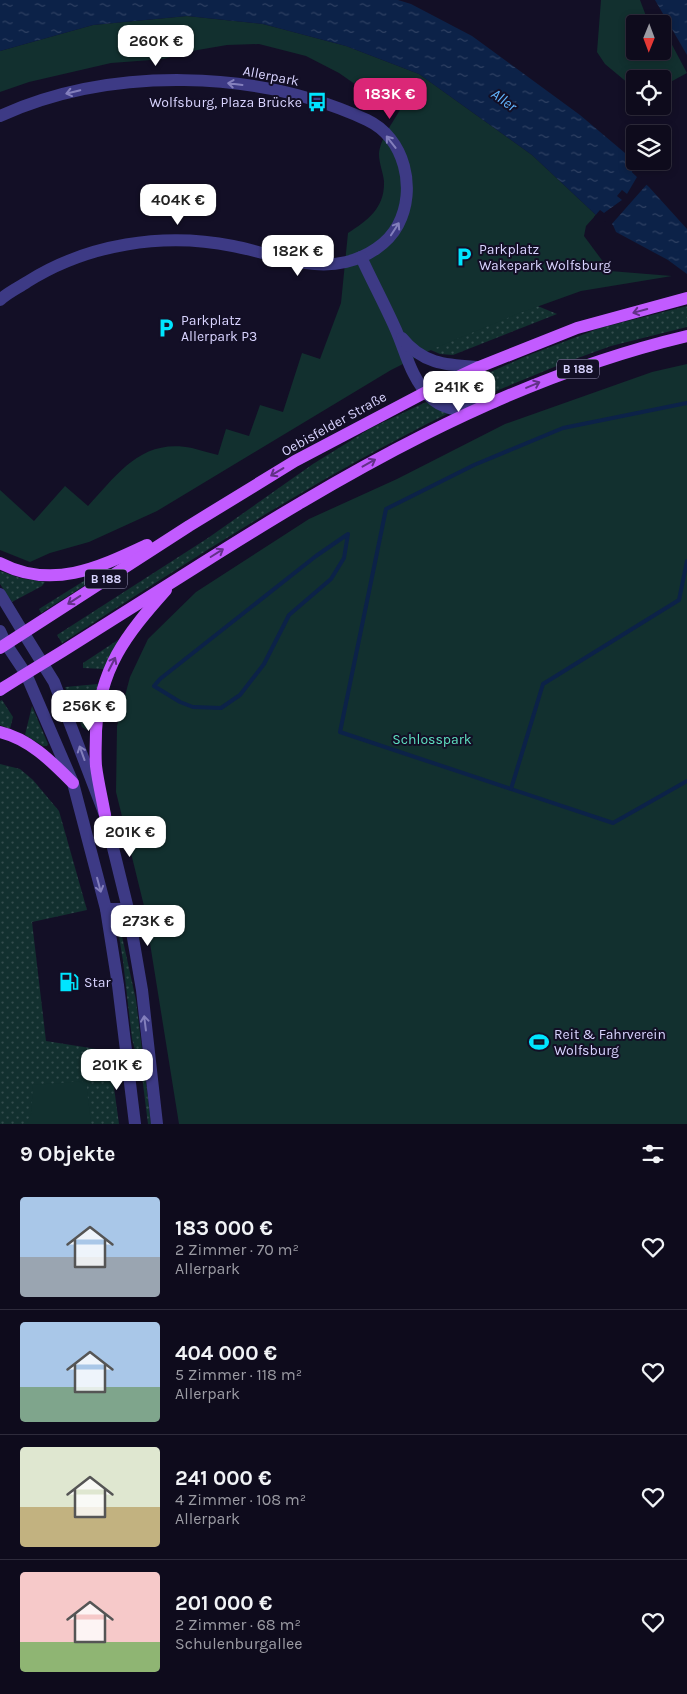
<!DOCTYPE html>
<html lang="de">
<head>
<meta charset="utf-8">
<style>
	:root { --surface:#0e0b1c; --page:#171425; --text:#f1f3f6; --muted:#9b9ba3; --line:#2e2b3b; --accent:#db2777 }
	body { margin:0; font-family:Karla,sans-serif; background:var(--page); color:var(--text); height:100vh; display:flex; flex-direction:column; font-size:19px; white-space:nowrap }
	* { box-sizing:border-box; margin:0 }
	p { font-size:16px; color:var(--muted) }
	.icon { flex:none; width:28px; height:28px; fill:none; stroke:currentColor; stroke-width:2; stroke-linecap:round; stroke-linejoin:round }
	.map { position:relative; height:1124px; overflow:hidden }
	.side { display:flex; flex-direction:column; background:var(--surface); flex:1 }
	.side>* { flex:none }
	.needle { width:32px; rotate:181deg }
	.buttons { position:absolute; left:626px; top:15px; display:grid; gap:10px }
	.buttons a { display:grid; place-items:center; width:45px; height:45px; border-radius:5px; background:var(--surface); box-shadow:0 2px 8px #0003,0 0 0 1px var(--line); font-size:25px }
	.price { position:absolute; translate:-50% -42px; padding:0 11px; border-radius:10px; background:#fff; color:#222; font-size:16px; line-height:32px; filter:drop-shadow(0 1px 2px #0008) }
	.price::after { content:''; position:absolute; left:50%; top:30px; width:15px; height:11px; margin-left:-8px; background:inherit; clip-path:polygon(0 0,100% 0,50% 100%) }
	.price.on { background:var(--accent); color:#fff }
	ul { padding:0; list-style:none }
	li { display:flex; align-items:center; gap:15px; height:125px; padding:0 20px }
	li+li { border-top:1px solid var(--line) }
	li span { display:grid; place-items:center; flex:none; width:140px; height:100px; border-radius:5px; color:#555 }
	li>.icon { margin-inline-start:auto }
	span .icon { width:60px; height:60px; fill:#fffc; stroke-width:1 }
	li b { font-size:21px }
	h2 { display:flex; justify-content:space-between; align-items:center; height:60px; padding:0 20px; font-size:21px }
	.map>svg:first-child { display:block }
	.grass { fill:url(#grass-dots) }
	.park { fill:#12302f }
	.water { fill:url(#water-ripples) }
	.pier { fill:#130f26 }
	.lines { fill:none; stroke-linecap:round; stroke-linejoin:round }
	.stream { stroke:#0c2248; stroke-width:4 }
	.minor { stroke:#3d3a85; stroke-width:12 }
	.tertiary { stroke:#3d3a85; stroke-width:12 }
	.primary { stroke:#c25bff; stroke-width:12 }
	.oneway { stroke:#837fbc }
	.oneway2 { stroke:#623188 }
	.labels { text-anchor:middle; dominant-baseline:central; stroke-width:4; stroke-linejoin:round; paint-order:stroke }
	.shield { fill:#130f26; stroke:#9e99be; stroke-width:1 }
	.shield-label { font-size:12px; font-weight:bold; fill:#d9d4ff }
	.street-label { font-size:14px; fill:#d9d4ff; stroke:#130f26 }
	.poi-label { font-size:14px; fill:#d9d4ff; stroke:#130f26; text-anchor:start }
	.park-label { font-size:14px; fill:#5fe0c0; stroke:#130f26 }
	.water-label { font-size:15px; font-style:italic; fill:#62b6ff; stroke:#130f26 }
</style>
</head>
<body>
<div class="map">
<svg width="687" height="1124" viewBox="0 0 687 1124">
	<defs>
		<pattern id="grass-dots" width="8" height="8" patternUnits="userSpaceOnUse" patternTransform="scale(1.25)"><rect width="8" height="8" fill="#12302f"/><path d="M2 2h.1M6 6h.1" fill="none" stroke="#344d4e" stroke-width="1.8" stroke-linecap="round"/></pattern>
		<pattern id="water-ripples" width="26" height="14" patternUnits="userSpaceOnUse" patternTransform="scale(1.25)"><rect width="26" height="14" fill="#0c2248"/><path d="M2 4q2-2 4 0t4 0M15 11q2-2 4 0t4 0" fill="none" stroke="#2f4163"/></pattern>
	</defs>
	<rect width="100%" height="100%" fill="#130f26"/>
	<g class="grass">
		<polygon points="504,292 557,314 453,355 440,354 426,348"/>
		<polygon points="687,306 687,327 611,346 564,363 484,396 464,396 448,391 524,357 600,328"/>
		<path d="M426,402L449,413C313,480 189,561 62,643L57,635L208,538L313,464L371,428Z"/>
		<polygon points="0,571 20,578 45,582 42,586 12,602 0,584"/>
		<polygon points="95,574 98,574 98,577 41,613 39,609"/>
		<polygon points="121,638 104,669 83,668 83,663"/>
		<polygon points="98,684 92,726 87,730 82,727 65,687"/>
		<polygon points="2,700 13,717 10,729 0,725 0,701"/>
		<polygon points="32,706 48,744 47,746 43,746 25,735"/>
		<polygon points="0,764 20,769 33,780 59,811 87,910 32,922 46,1041 109,1051 119,1124 0,1124"/>
		<polygon points="116,918 118,918 136,1000 151,1124 148,1124 142,1076 132,1039 123,961"/>
	</g>
	<g class="park">
		<polygon points="601,0 640,0 649,24 635,24 635,51 662,51 663,38 670,41 687,73 663,86 662,79 635,79 635,89 605,64 597,52"/>
		<path d="M187,16L263,24L346,46L419,74L532,155L596,215L586,226L584,236L610,271L672,276L581,291L517,314L435,348L391,370L157,511L89,542L50,553L30,562L0,550V490L34,521L65,486L88,506C118,474 141,438 192,448C200,450 209,453 218,455L226,429L249,436L260,405L283,412L302,353L320,359L341,303L348,233C368,220 385,208 384,181C383,172 379,163 379,154C380,139 394,121 401,108L372,96L339,73L306,56L259,44L227,45L186,52L164,59L111,63L29,82L0,92V51L93,25Z"/>
		<polygon points="687,364 687,1124 179,1124 144,906 116,792 117,726 130,677 148,639 196,592 309,519 397,479 505,424 652,372"/>
		<polygon points="86,1081 91,1124 26,1124 31,1114 33,1085"/>
	</g>
	<g class="water">
		<polygon points="0,0 398,0 411,4 472,36 580,115 638,164 632,172 649,187 687,229 687,274 668,260 616,232 613,225 600,215 596,215 532,155 419,74 346,46 263,24 187,16 93,25 0,51"/>
		<polygon points="655,0 687,0 687,55"/>
	</g>
	<polygon class="pier" points="639,162 640,165 635,172 648,183 610,226 599,217 594,217 600,210 604,213 622,200 617,196 622,190 627,194 637,177 632,172"/>
	<g class="lines">
		<g class="stream">
			<polyline points="687,403 563,428 474,465 386,509 340,732 613,823 687,781"/>
			<polygon points="348,534 344,558 331,579 289,615 264,664 240,695 221,708 193,707 180,702 154,686 160,679 316,556"/>
			<polyline points="511,789 543,684 679,600 687,561"/>
		</g>
		<g class="minor">
			<path d="M0,116C111,66 257,69 367,120C405,138 417,189 398,225C388,244 367,257 346,262C307,271 271,253 233,246C163,232 87,244 27,282C18,288 7,293 0,300"/>
			<path d="M361,257C372,281 385,305 396,330C406,353 411,378 430,397C440,408 459,411 473,411"/>
			<path d="M402,338C423,365 449,365 479,367"/>
			<path d="M426,392C440,393 451,398 465,400C475,402 484,402 494,402"/>
			<polyline points="0,594 23,632"/>
			<polyline points="0,631 6,644"/>
			<polyline points="106,909 128,909"/>
		</g>
		<g class="tertiary">
			<polyline points="23,632 54,682 105,815 128,909 142,990 157,1124"/>
			<polyline points="6,644 26,674 73,783 106,909 118,985 135,1124"/>
		</g>
		<g class="primary">
			<path d="M0,563C52,590 98,568 147,545"/>
			<polyline points="0,648 189,526 295,461 426,392 479,367 577,328 687,298"/>
			<path d="M0,690C20,677 42,664 63,651C103,626 142,601 182,576C341,475 501,380 687,336"/>
			<path d="M0,732C30,739 52,762 73,783"/>
			<path d="M105,815C102,798 98,782 96,766C95,754 96,742 96,731C100,668 125,636 166,590"/>
		</g>
	</g>
	<defs><path id="oneway-shaft" d="M-6 0H5M1.5-3L5.5 0L1.5 3" fill="none" stroke-width="1.6" stroke-linecap="round" stroke-linejoin="round" transform="scale(1.25)"/></defs>
	<g class="oneway">
		<use href="#oneway-shaft" transform="translate(235 84) rotate(-173)"/>
		<use href="#oneway-shaft" transform="translate(73 92) rotate(167)"/>
		<use href="#oneway-shaft" transform="translate(391 142) rotate(-128)"/>
		<use href="#oneway-shaft" transform="translate(395 229) rotate(-57)"/>
		<use href="#oneway-shaft" transform="translate(82 753) rotate(-110)"/>
		<use href="#oneway-shaft" transform="translate(99 885) rotate(75)"/>
		<use href="#oneway-shaft" transform="translate(145 1023) rotate(-97)"/>
	</g>
	<g class="oneway2">
		<use href="#oneway-shaft" transform="translate(640 311) rotate(165)"/>
		<use href="#oneway-shaft" transform="translate(533 385) rotate(-23)"/>
		<use href="#oneway-shaft" transform="translate(369 463) rotate(-29)"/>
		<use href="#oneway-shaft" transform="translate(277 472) rotate(149)"/>
		<use href="#oneway-shaft" transform="translate(217 553) rotate(-32)"/>
		<use href="#oneway-shaft" transform="translate(74 600) rotate(147)"/>
		<use href="#oneway-shaft" transform="translate(112 664) rotate(-63)"/>
	</g>
	<defs>
		<symbol id="bus-bare" viewBox="-9 -9 18 18"><path d="M-5-6H5V4H4V6H2V4H-2V6H-4V4H-5ZM-3.5-4V0h7V-4ZM-3.5 1.2v1.5H-2V1.2ZM2 1.2v1.5H3.5V1.2Z" fill="#00e5ff" stroke="#130f26" stroke-width="2.5" paint-order="stroke"/></symbol>
		<symbol id="parking-bare" viewBox="-9 -9 18 18"><path d="M-3.5-5.5H1a3.5 3.5 0 0 1 0 7H-1V5.5H-3.5ZM-1-3.4V-.6H.8a1.4 1.4 0 0 0 0-2.8Z" fill="#00e5ff" stroke="#130f26" stroke-width="2.5" paint-order="stroke"/></symbol>
		<symbol id="fuel-bare" viewBox="-9 -9 18 18"><path d="M-5.5-6h7V0h2V4h1.3V-2.5L3-4.5l.8-.8L6-3V5H2.5V1h-1V6h-7ZM-4.2-4.7v3.2H.2V-4.7Z" fill="#00e5ff" stroke="#130f26" stroke-width="2.5" paint-order="stroke"/></symbol>
		<symbol id="stadium-bare" viewBox="-9 -9 18 18"><path d="M0-5a6.5 5 0 1 0 0 10a6.5 5 0 1 0 0-10ZM-3.5-1.8h7v3.6h-7Z" fill="#00e5ff" stroke="#130f26" stroke-width="2.5" paint-order="stroke"/></symbol>
	</defs>
	<g fill-rule="evenodd">
		<use href="#bus-bare" x="303" y="88" width="28" height="28"/>
		<use href="#parking-bare" x="450" y="243" width="28" height="28"/>
		<use href="#parking-bare" x="152" y="314" width="28" height="28"/>
		<use href="#fuel-bare" x="55" y="968" width="28" height="28"/>
		<use href="#stadium-bare" x="525" y="1028" width="28" height="28"/>
	</g>
	<g class="labels">
		<g class="shield">
			<rect x="557" y="359.5" width="42" height="19" rx="4"/>
			<rect x="85" y="569.5" width="42" height="19" rx="4"/>
		</g>
		<g class="shield-label">
			<text x="578" y="369">B 188</text>
			<text x="106" y="579">B 188</text>
		</g>
		<g class="street-label">
			<text transform="translate(271 76) rotate(11)">Allerpark</text>
			<text transform="translate(334 424) rotate(-29)">Oebisfelder Straße</text>
		</g>
		<g class="poi-label">
			<text x="302" y="102" text-anchor="end">Wolfsburg, Plaza Brücke</text>
			<text x="479" y="249">Parkplatz<tspan x="479" dy="16">Wakepark Wolfsburg</tspan></text>
			<text x="181" y="320">Parkplatz<tspan x="181" dy="16">Allerpark P3</tspan></text>
			<text x="84" y="982">Star</text>
			<text x="554" y="1034">Reit &amp; Fahrverein<tspan x="554" dy="16">Wolfsburg</tspan></text>
		</g>
		<g class="park-label">
			<text x="432" y="739">Schlosspark</text>
		</g>
		<g class="water-label">
			<text transform="translate(504 100) rotate(36)">Aller</text>
		</g>
	</g>
</svg>
<div class="buttons">
<a><svg class="needle" viewBox="-14 -14 28 28"><path d="M0-13l5 13h-10z" fill="#e53935"/><path d="M0 13l5-13h-10z" fill="#9b9ba3"/></svg></a>
<a><svg class="icon" aria-label="locate" viewBox="0 0 24 24"><circle cx="12" cy="12" r="6"/><path d="M12 2v4M12 18v4M2 12h4M18 12h4"/></svg></a>
<a><svg class="icon" aria-label="layers" viewBox="0 0 24 24"><path d="M12 4l9 5-9 5-9-5zM3 14l9 5 9-5"/></svg></a>
</div>
<b class="price" style="left:156px;top:67px">260K €</b>
<b class="price on" style="left:390px;top:120px">183K €</b>
<b class="price" style="left:178px;top:226px">404K €</b>
<b class="price" style="left:298px;top:277px">182K €</b>
<b class="price" style="left:459px;top:413px">241K €</b>
<b class="price" style="left:89px;top:732px">256K €</b>
<b class="price" style="left:130px;top:858px">201K €</b>
<b class="price" style="left:148px;top:947px">273K €</b>
<b class="price" style="left:117px;top:1091px">201K €</b>
</div>
<section class="side">
<h2>9 Objekte<svg class="icon" aria-label="filters" viewBox="0 0 24 24"><path d="M4 7h16M4 17h16"/><circle cx="9" cy="7" r="2"/><circle cx="15" cy="17" r="2"/></svg></h2>
<ul>
<li><span style="background:linear-gradient(#a9c7e8 60%,#9aa5b1 0)"><svg class="icon" aria-label="home" viewBox="0 0 24 24"><path d="M3 11l9-7 9 7M6 9v11h12V9"/></svg></span><div><b>183 000 €</b><p>2 Zimmer · 70 m²</p><p>Allerpark</p></div><svg class="icon" aria-label="heart" viewBox="0 0 24 24"><path d="M12 20l-8-8c-3-5 5-10 8-4 3-6 11-1 8 4z"/></svg></li>
<li><span style="background:linear-gradient(#a9c7e8 65%,#7fa58c 0)"><svg class="icon" aria-label="home" viewBox="0 0 24 24"><path d="M3 11l9-7 9 7M6 9v11h12V9"/></svg></span><div><b>404 000 €</b><p>5 Zimmer · 118 m²</p><p>Allerpark</p></div><svg class="icon" aria-label="heart" viewBox="0 0 24 24"><path d="M12 20l-8-8c-3-5 5-10 8-4 3-6 11-1 8 4z"/></svg></li>
<li><span style="background:linear-gradient(#dfe7d0 60%,#c2b280 0)"><svg class="icon" aria-label="home" viewBox="0 0 24 24"><path d="M3 11l9-7 9 7M6 9v11h12V9"/></svg></span><div><b>241 000 €</b><p>4 Zimmer · 108 m²</p><p>Allerpark</p></div><svg class="icon" aria-label="heart" viewBox="0 0 24 24"><path d="M12 20l-8-8c-3-5 5-10 8-4 3-6 11-1 8 4z"/></svg></li>
<li><span style="background:linear-gradient(#f6c9c9 70%,#8fb573 0)"><svg class="icon" aria-label="home" viewBox="0 0 24 24"><path d="M3 11l9-7 9 7M6 9v11h12V9"/></svg></span><div><b>201 000 €</b><p>2 Zimmer · 68 m²</p><p>Schulenburgallee</p></div><svg class="icon" aria-label="heart" viewBox="0 0 24 24"><path d="M12 20l-8-8c-3-5 5-10 8-4 3-6 11-1 8 4z"/></svg></li>
</ul>
</section>
</body>
</html>
